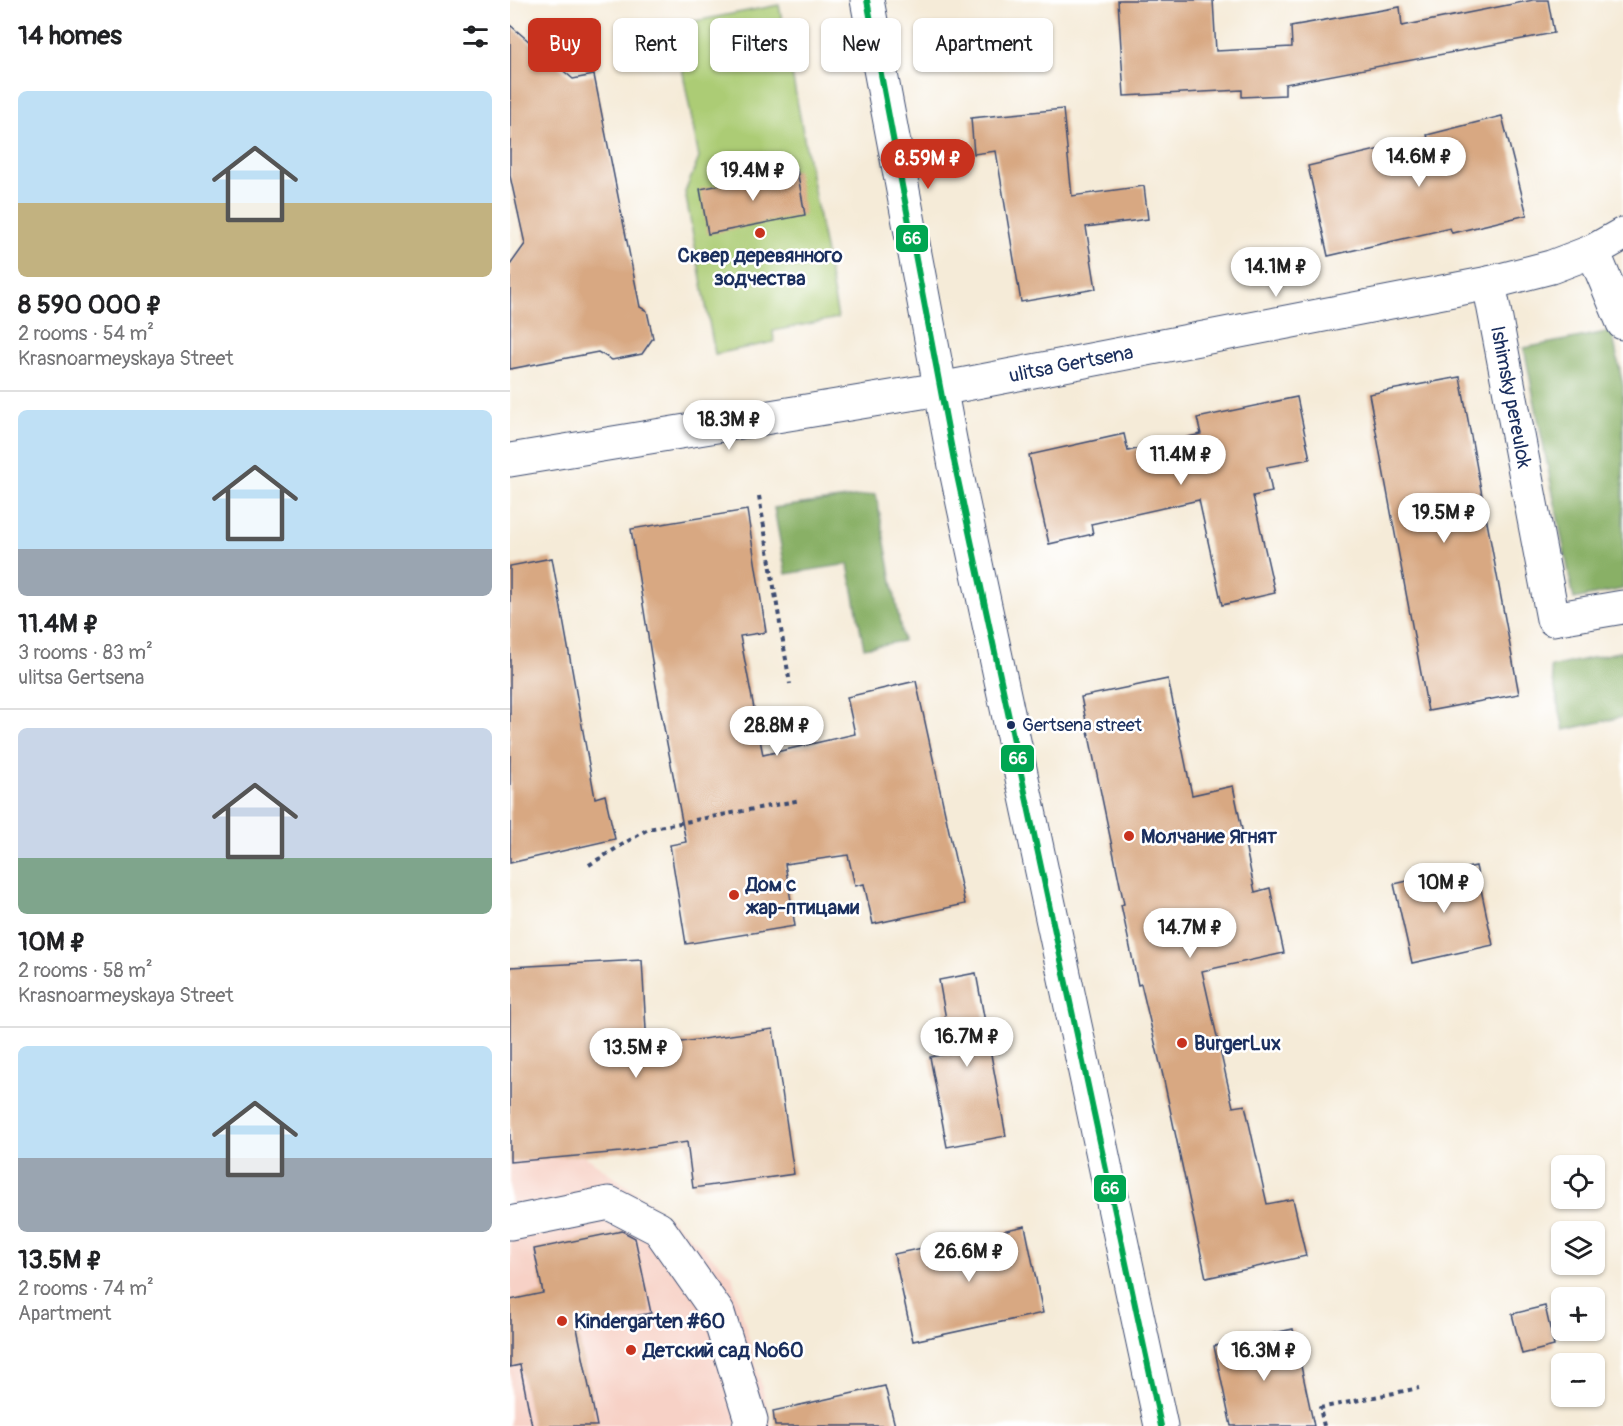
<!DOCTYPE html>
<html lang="en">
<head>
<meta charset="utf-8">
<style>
	:root { --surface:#fff; --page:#f2f2f2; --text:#202124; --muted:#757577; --line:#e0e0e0; --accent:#c8321e }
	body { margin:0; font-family:Pangolin,sans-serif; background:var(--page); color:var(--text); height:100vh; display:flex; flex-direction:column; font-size:22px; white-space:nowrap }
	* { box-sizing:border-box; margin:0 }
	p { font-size:20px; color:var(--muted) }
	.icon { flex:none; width:33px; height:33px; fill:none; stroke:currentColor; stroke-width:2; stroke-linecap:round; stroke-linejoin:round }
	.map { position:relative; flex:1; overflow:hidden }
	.drawer { display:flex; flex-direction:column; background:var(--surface); width:510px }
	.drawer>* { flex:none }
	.guide { position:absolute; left:18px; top:18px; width:570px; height:54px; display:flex; gap:12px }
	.tools { position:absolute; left:1041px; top:1155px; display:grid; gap:12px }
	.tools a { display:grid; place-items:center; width:54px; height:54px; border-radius:9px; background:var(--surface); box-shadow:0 2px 4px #0004; font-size:30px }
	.price { position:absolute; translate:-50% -51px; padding:0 14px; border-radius:21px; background:#fff; color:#222; font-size:20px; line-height:39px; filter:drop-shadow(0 2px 3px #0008) }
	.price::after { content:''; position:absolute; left:50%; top:36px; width:18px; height:14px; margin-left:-9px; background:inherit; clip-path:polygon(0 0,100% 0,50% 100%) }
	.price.current { background:var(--accent); color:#fff }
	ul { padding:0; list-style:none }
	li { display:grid; align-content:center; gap:12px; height:318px; padding:0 18px }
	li+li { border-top:2px solid var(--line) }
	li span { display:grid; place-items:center; height:186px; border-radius:9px; color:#555 }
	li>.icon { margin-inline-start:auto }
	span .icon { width:108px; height:108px; fill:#fffc; stroke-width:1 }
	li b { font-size:26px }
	h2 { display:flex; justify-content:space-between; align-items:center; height:72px; padding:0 18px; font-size:26px }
	.chip { padding:0 21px; border-radius:9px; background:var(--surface); box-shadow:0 2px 4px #0004; font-size:21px; line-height:54px }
	.chip.current { background:var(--accent); color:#fff }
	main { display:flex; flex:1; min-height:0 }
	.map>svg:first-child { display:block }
	.built { fill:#f7d1c6 }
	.green { fill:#accc74; stroke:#647e69; stroke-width:1.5 }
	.forest { fill:#89b066; stroke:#527062; stroke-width:1.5 }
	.building { fill:#d8a882 }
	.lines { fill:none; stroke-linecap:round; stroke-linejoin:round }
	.minor-casing { stroke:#3c4b70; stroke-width:35 }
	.major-casing { stroke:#3c4b70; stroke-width:35 }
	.path { stroke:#3c4b70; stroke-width:4; stroke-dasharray:4.5 4.5; stroke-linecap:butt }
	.minor { stroke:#fff; stroke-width:33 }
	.major { stroke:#fff; stroke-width:33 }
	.bus-1-casing { stroke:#fff; stroke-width:10 }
	.bus-1 { stroke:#00a651; stroke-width:6 }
	.poi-dot { fill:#c8321e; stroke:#fff; stroke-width:2 }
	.bus-dot { fill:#1b2f5e; stroke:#fff; stroke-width:2 }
	.labels { text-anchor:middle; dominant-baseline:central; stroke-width:5; stroke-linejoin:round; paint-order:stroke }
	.bus-label { font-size:18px; fill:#1b2f5e; stroke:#fff; text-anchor:start }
	.poi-label { font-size:20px; font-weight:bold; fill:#1b2f5e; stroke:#fff; text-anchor:start }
	.street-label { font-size:20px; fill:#1b2f5e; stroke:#fff }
	.line-badge { stroke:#fff; stroke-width:2 }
	.badge-label { font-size:16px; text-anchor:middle; font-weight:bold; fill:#fff }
</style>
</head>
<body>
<main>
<section class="drawer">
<h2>14 homes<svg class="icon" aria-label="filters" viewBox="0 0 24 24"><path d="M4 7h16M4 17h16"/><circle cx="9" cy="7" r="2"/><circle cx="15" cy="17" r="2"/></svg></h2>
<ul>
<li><span style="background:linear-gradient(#bfe0f5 60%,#c2b280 0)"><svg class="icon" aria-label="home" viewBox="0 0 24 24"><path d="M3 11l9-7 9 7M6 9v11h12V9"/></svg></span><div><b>8 590 000 ₽</b><p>2 rooms · 54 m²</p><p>Krasnoarmeyskaya Street</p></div></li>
<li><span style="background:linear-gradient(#bfe0f5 75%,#9aa5b1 0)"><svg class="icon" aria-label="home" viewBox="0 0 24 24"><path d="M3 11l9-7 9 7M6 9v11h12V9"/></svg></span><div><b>11.4M ₽</b><p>3 rooms · 83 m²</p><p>ulitsa Gertsena</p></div></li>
<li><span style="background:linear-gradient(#c9d6e8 70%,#7fa58c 0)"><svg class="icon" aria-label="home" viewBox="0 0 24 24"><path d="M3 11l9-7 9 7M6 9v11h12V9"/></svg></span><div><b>10M ₽</b><p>2 rooms · 58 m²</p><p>Krasnoarmeyskaya Street</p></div></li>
<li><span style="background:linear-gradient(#bfe0f5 60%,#9aa5b1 0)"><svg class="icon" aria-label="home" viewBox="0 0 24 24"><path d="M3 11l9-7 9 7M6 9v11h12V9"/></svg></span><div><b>13.5M ₽</b><p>2 rooms · 74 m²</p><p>Apartment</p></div></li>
</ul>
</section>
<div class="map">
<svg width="1113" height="1426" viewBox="0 0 1113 1426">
	<rect width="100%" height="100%" fill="#fff"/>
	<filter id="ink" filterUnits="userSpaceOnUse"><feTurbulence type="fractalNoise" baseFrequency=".0167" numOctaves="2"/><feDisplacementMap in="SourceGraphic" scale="12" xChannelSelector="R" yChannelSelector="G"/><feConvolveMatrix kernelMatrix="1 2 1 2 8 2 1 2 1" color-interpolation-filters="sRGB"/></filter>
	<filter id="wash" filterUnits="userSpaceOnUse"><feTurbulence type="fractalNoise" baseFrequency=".008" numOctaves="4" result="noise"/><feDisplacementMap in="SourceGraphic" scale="24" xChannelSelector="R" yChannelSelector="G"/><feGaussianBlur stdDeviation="1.35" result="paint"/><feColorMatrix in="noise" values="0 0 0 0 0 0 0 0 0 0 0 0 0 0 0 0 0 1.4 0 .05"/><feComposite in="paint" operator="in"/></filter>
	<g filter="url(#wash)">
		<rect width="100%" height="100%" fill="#f5ebd8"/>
		<polygon class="built" points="74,1155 157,1216 222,1275 262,1426 0,1426 0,1162"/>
		<polygon class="green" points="269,5 328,318 263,331 264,342 205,354 175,192 189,158 164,25"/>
		<g class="forest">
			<polygon points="1102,331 1113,386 1113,589 1064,599 1014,348"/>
			<polygon points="366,494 393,641 354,648 338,564 276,574 264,508"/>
			<polygon points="1113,651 1113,717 1054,730 1040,667"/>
		</g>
		<g id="blocks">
			<g class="building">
				<polygon points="608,0 703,0 706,51 782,47 781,26 890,7 892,26 1023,0 1038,0 1044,33 775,84 775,95 732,97 732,90 614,96"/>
				<polygon points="0,25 63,79 84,75 130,307 137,311 143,338 132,354 102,360 88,352 0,369 0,265 15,244 0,176"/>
				<polygon points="553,109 562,196 634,186 638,219 576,227 586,289 511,302 486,151 464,154 461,118"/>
				<polygon points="992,116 1017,215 942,233 940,228 818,256 798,166 918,138 917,135"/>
				<polygon points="287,170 295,215 198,234 190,189"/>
				<polygon points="950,377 1009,694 918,711 859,394"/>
				<polygon points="787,397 800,459 757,467 762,492 743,496 765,593 712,605 689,500 581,524 583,534 539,544 519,455 614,434 618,451 691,434 687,418"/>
				<polygon points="237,510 256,632 230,636 253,755 345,734 337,697 406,681 455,904 363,924 354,884 345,886 338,855 275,864 285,926 176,944 160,845 176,842 146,686 121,529"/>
				<polygon points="42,558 85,798 95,795 105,839 0,863 0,566"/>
				<polygon points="658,679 682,795 723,786 745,892 760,888 774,953 692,971 723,1107 735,1105 757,1204 783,1199 796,1256 696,1278 653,1076 631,984 628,985 611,905 614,904 571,697"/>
				<polygon points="966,866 983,945 902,963 884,884"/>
				<polygon points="132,960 137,1047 263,1029 284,1174 183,1188 177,1142 111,1152 0,1162 0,967"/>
				<polygon points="466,973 496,1136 437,1147 420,1057 442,1053 429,980"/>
				<polygon points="515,1226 533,1313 403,1341 384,1254"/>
				<polygon points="112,1231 125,1238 141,1313 67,1328 87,1426 22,1426 10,1365 0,1367 0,1300 33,1293 24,1249"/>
				<polygon points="1035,1306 1044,1346 1012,1354 1002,1314"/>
				<polygon points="783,1329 804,1426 721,1426 704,1346"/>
				<polygon points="375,1386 385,1426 265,1426 263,1411"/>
			</g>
		</g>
	</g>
	<g filter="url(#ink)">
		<use href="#blocks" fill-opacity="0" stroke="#3c4b70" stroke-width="1.5"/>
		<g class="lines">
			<defs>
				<g id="minor">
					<polyline points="1083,251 1113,323"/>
					<polyline points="979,283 1043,619 1113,607"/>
					<polyline points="0,460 430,389 979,283 1041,267 1083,251 1113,234"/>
					<polyline points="0,1223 99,1203 149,1229 208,1313 241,1420 239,1426"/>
				</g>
				<polyline id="major" points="357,0 445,466 651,1426"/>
			</defs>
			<use href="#minor" class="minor-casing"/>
			<use href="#major" class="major-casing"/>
			<g class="path">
				<polyline points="249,496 280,684"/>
				<polyline points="79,865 138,829 291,800"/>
				<polyline points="814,1426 810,1408 909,1388"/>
			</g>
			<use href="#minor" class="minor"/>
			<use href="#major" class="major"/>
			<defs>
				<polyline id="bus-1" points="357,0 445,466 651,1426"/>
			</defs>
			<use href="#bus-1" class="bus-1-casing"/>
			<use href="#bus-1" class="bus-1"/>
		</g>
	</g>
	<g class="poi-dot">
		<circle cx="250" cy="233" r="6"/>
		<circle cx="619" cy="836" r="6"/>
		<circle cx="224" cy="895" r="6"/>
		<circle cx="672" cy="1043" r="6"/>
		<circle cx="52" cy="1321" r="6"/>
		<circle cx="121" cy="1350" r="6"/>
	</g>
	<circle class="bus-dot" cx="501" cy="725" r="5"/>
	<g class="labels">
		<g class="bus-label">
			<text x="512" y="725">Gertsena street</text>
		</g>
		<g class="poi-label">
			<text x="250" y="255" text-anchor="middle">Сквер деревянного<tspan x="250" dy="23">зодчества</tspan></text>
			<text x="631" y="836">Молчание Ягнят</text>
			<text x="236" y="884">Дом с<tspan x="236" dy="23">жар-птицами</tspan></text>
			<text x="684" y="1043">BurgerLux</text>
			<text x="64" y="1321">Kindergarten #60</text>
			<text x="133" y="1350">Детский сад №60</text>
		</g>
		<g class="street-label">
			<text transform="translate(561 364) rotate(-11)">ulitsa Gertsena</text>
			<text transform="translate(1001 397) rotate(79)">Ishimsky pereulok</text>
		</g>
	</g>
	<g class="line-badge">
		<rect x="385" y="224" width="34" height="29" rx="6" fill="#00a651"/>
		<rect x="490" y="744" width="35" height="29" rx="6" fill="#00a651"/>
		<rect x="583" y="1174" width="34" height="29" rx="6" fill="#00a651"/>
	</g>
	<g class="badge-label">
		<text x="402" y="244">66</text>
		<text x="508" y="764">66</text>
		<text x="600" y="1194">66</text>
	</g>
</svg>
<div class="tools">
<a><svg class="icon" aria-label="locate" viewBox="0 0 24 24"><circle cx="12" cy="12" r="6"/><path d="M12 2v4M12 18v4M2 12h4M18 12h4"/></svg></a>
<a><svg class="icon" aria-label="layers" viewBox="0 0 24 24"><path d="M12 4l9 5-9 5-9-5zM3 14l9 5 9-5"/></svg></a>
<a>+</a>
<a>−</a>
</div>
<b class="price" style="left:909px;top:188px">14.6M ₽</b>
<b class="price current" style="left:418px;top:190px">8.59M ₽</b>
<b class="price" style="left:243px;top:202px">19.4M ₽</b>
<b class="price" style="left:766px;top:298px">14.1M ₽</b>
<b class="price" style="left:219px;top:451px">18.3M ₽</b>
<b class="price" style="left:671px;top:486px">11.4M ₽</b>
<b class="price" style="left:934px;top:544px">19.5M ₽</b>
<b class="price" style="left:267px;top:757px">28.8M ₽</b>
<b class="price" style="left:934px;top:914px">10M ₽</b>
<b class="price" style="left:680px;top:959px">14.7M ₽</b>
<b class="price" style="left:457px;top:1068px">16.7M ₽</b>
<b class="price" style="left:126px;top:1079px">13.5M ₽</b>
<b class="price" style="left:459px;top:1283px">26.6M ₽</b>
<b class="price" style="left:754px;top:1382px">16.3M ₽</b>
<div class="guide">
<a class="chip current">Buy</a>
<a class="chip">Rent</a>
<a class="chip">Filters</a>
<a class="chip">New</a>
<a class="chip">Apartment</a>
</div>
</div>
</main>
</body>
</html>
